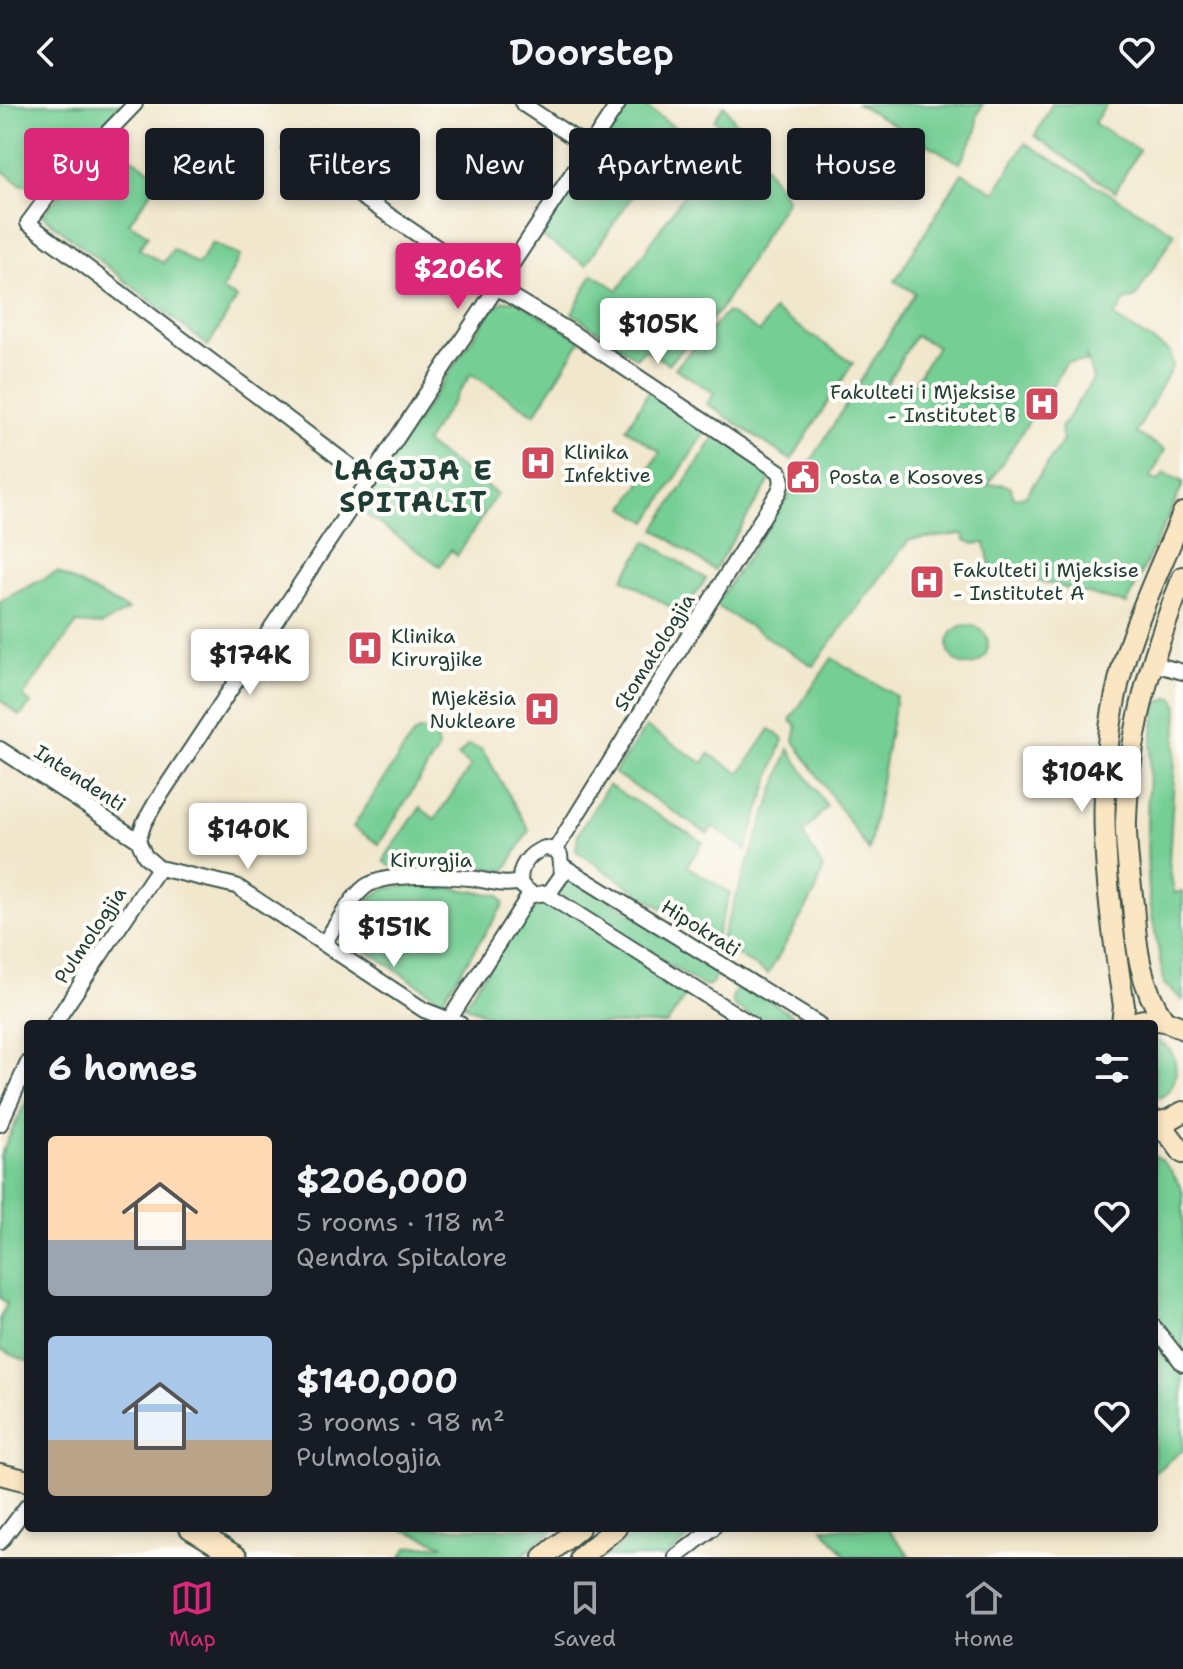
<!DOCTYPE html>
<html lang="en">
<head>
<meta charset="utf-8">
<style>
	:root { --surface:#171b24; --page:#20242c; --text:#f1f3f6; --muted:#9ea1a6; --line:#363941; --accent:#db2777 }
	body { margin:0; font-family:"Shantell Sans",sans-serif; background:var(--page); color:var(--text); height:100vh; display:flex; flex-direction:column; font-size:30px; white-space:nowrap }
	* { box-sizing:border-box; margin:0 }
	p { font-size:26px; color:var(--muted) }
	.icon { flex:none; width:44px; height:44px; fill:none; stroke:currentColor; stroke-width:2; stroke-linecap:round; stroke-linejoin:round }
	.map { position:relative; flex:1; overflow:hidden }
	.drawer { position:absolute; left:24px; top:916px; width:1134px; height:512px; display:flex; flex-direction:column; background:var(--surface); border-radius:8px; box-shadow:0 4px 12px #0003 }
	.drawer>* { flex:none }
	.top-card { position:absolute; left:24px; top:24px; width:1136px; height:72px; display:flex; gap:16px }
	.price { position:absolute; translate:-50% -68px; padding:0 18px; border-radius:8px; background:#fff; color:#222; font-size:26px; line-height:52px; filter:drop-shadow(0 2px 4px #0008) }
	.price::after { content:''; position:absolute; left:50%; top:48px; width:24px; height:18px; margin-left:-12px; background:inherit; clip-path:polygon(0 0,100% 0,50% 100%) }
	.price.selected { background:var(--accent); color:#fff }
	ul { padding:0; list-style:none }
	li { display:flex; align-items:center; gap:24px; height:200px; padding:0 24px }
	li span { display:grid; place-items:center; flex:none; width:224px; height:160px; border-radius:8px; color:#555 }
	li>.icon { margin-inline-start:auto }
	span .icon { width:96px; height:96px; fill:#fffc; stroke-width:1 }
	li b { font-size:34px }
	h2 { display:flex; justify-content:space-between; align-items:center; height:96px; padding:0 24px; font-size:34px }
	.tag { padding:0 28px; border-radius:8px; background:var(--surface); box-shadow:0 4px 12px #0003; font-size:28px; line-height:72px }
	.tag.selected { background:var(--accent); color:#fff }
	header { display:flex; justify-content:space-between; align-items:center; height:104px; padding:0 24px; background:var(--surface); font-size:36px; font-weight:600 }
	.menu { display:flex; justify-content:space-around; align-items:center; height:112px; border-top:2px solid var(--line); background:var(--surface); font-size:22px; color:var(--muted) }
	.menu a { display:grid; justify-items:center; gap:4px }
	.menu .selected { color:var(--accent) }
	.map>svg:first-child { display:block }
	.green { fill:#75ce94; stroke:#4a8664; stroke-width:2; fill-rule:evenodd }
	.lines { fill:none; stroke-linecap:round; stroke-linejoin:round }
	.street-casing { stroke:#3e564b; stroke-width:18 }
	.secondary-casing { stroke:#3e564b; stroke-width:24 }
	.street { stroke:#fff; stroke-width:14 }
	.secondary { stroke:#fbe6c4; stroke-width:20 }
	.labels { text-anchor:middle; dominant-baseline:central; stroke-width:8; stroke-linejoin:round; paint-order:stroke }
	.poi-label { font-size:20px; fill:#1f3d34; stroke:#fdfcf7; text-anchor:start }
	.street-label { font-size:20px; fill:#1f3d34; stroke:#fdfcf7 }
	.district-label { font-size:28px; font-weight:bold; letter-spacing:2px; fill:#1f3d34; stroke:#fdfcf7 }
</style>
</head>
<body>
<header><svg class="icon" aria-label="back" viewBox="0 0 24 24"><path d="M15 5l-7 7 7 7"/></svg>Doorstep<svg class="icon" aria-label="heart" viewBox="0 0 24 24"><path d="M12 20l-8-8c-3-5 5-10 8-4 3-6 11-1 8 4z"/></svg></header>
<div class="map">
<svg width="1183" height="1453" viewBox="0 0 1183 1453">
	<rect width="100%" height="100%" fill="#fdfcf7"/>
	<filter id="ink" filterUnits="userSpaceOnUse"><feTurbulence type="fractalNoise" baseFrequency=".0125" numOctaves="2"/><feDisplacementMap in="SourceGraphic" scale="16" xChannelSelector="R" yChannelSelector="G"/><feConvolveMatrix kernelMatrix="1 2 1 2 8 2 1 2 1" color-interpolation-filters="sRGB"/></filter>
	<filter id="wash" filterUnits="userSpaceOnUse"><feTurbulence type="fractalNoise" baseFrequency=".006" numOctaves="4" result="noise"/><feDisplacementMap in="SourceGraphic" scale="32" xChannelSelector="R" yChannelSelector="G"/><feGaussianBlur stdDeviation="1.8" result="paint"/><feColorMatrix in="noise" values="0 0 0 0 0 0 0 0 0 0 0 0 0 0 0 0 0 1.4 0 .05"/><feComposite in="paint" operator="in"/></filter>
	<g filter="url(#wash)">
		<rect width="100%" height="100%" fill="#f1e7cd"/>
		<g class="green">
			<polygon points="0,0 123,0 43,80 22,81 0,65"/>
			<polygon points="630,0 642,0 677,25 586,161 541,132"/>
			<polygon points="858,0 983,0 977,12 977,26 960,59"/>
			<polygon points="1052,0 1107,0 1094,19 1139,46 1115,88 1035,32"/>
			<polygon points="724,1 787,95 720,206 668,260 645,245 636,254 572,209 593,170 618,186 728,27 714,16"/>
			<polygon points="108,37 161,74 129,119 148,131 139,145 163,159 173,145 198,161 212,139 240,152 222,187 237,194 208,242 42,111"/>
			<path d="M1025,39L1175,129L1135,194L1125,197L1114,213L1170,248L1173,261L1136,329L1165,346L1150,374L1159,377L1164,369L1183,378V381L1127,500L991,465L985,439L974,440L965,436L964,430L909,436L813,562L715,501L800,375L915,189L895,177L962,69L995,88ZM915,232L937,242L906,292L883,286ZM1086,251L1093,275L1061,324L1063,337L1025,392L1013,394L1011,383L1001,380L988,381L1067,258H1086Z"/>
			<polygon points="504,197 517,197 581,236 535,310 471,270 425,339 497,390 457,452 451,446 440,462 358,405 492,205"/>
			<polygon points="774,206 853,259 791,356 707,300 714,289 675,264 727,208 760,228"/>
			<polygon points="650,285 708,323 648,418 625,404 660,348 626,325"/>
			<polygon points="716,331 774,370 714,466 655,425"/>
			<polygon points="647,437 706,475 682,510 623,475"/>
			<polygon points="57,468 128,506 101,521 77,519 23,592 31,599 20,612 0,596 0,497"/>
			<circle cx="968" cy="541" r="20"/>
			<polygon points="832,554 896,592 869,747 794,637 797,622 790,616"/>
			<path d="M1170,593L1175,595L1178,604L1169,758L1174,789L1183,787V896L1164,880C1160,850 1152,819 1149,789C1145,727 1147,662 1157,600Z"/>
			<polygon points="646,623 703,659 709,650 740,669 770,625 783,635 746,746 713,723 708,730 614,669"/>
			<polygon points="419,627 426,627 436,632 438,646 379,740 353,723 413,631"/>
			<polygon points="468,641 481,645 490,658 529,726 505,767 435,756 390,762 384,757 388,749 420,704 435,715 471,662 458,652"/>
			<polygon points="789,645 827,703 803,729 823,765 816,787 768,870 719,840"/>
			<polygon points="608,681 703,738 687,762 730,789 714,839 576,747 578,730"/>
			<polygon points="570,770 713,862 717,866 713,878 708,882 701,881 558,790"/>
			<path d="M445,783L499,791L504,800L442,896L344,832C354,818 365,795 381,787C398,779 426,783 445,783Z"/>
			<polygon points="548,795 688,888 667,920 506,920 464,901 520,816"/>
			<path d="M741,883H748L800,916L797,920H763L734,902C731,893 732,888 741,883Z"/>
			<path d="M1154,936C1183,942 1183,988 1155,995Z"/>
			<polygon points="28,993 28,1258 0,1245 0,1215 7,1199 0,1194 0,1052"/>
			<path d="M1154,1051C1168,1059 1177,1075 1183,1089V1251L1154,1214Z"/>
			<polygon points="1154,1234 1183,1273 1183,1346 1154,1369"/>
			<polygon points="399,1424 555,1424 520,1453 401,1453 408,1443 444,1441"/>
			<polygon points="640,1424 701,1424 665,1453 605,1453"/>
			<polygon points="823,1424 887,1424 911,1453 847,1453"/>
		</g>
	</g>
	<g filter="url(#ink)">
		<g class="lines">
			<defs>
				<g id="street">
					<polyline points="135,0 54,84 28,119 370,377"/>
					<polyline points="523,0 589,44"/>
					<polyline points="289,44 497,184 571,228 780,368 782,378 779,387 555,746"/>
					<polyline points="1150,559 1183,568"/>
					<polyline points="0,645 138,736"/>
					<polyline points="138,736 144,719 156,698 618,0"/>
					<polyline points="138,736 145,752 159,764 236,782 424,906 460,920"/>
					<path d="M545,744L555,746L560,751L562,771L550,788L533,791L521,781C517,764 529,749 545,744Z"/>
					<polyline points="563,762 818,920"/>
					<polyline points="546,790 751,920"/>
					<path d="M324,839C336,822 348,797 365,783C384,768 446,772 470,774C487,776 503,783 520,778"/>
					<polyline points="449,916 530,790"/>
					<polyline points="54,920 159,764"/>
					<polyline points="0,1020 28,959"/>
					<polyline points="1154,1223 1183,1260"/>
					<polyline points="0,1438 28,1401"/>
					<polyline points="676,1453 713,1424"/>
				</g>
				<g id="secondary">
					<path d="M1164,916C1140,882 1136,842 1133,801C1130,772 1125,744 1126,715C1129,627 1151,554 1183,473"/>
					<path d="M1122,920L1124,902C1105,785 1091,666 1126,551C1141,502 1164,456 1183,409"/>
					<path d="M1129,920C1148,913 1166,914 1183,925"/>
					<polyline points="1154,1019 1170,1032 1183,1049"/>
					<polyline points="1154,1019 1169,1016 1183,1008"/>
					<polyline points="0,1370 28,1377"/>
					<polyline points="190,1424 237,1453"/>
					<polyline points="544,1453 579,1424"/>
					<polyline points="581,1453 616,1424"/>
				</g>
			</defs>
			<use href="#street" class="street-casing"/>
			<use href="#secondary" class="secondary-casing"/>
			<use href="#street" class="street"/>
			<use href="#secondary" class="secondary"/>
		</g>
	</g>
	<defs>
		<symbol id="hospital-square" viewBox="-11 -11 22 22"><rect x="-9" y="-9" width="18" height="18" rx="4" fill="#d1495b" stroke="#fdfcf7"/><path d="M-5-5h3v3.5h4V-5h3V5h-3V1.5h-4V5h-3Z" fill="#fff"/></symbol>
		<symbol id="civic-square" viewBox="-11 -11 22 22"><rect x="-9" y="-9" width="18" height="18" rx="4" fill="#d1495b" stroke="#fdfcf7"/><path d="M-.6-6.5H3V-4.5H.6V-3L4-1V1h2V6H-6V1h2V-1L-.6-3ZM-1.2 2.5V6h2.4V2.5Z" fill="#fff"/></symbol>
	</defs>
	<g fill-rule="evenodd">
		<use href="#hospital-square" x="1022" y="280" width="40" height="40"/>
		<use href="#hospital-square" x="518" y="339" width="40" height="40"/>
		<use href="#civic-square" x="783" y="353" width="40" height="40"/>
		<use href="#hospital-square" x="907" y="458" width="40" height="40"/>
		<use href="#hospital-square" x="345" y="524" width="40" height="40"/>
		<use href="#hospital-square" x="522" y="585" width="40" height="40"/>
	</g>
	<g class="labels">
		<g class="poi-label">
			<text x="1016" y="288" text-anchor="end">Fakulteti i Mjeksise<tspan x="1016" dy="23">- Institutet B</tspan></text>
			<text x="564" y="348">Klinika<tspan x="564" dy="23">Infektive</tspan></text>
			<text x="829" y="373">Posta e Kosoves</text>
			<text x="953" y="466">Fakulteti i Mjeksise<tspan x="953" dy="23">- Institutet A</tspan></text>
			<text x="391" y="532">Klinika<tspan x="391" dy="23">Kirurgjike</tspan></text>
			<text x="516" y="594" text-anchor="end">Mjekësia<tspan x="516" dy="23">Nukleare</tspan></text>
		</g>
		<g class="street-label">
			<text transform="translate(654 548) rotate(-58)">Stomatologjia</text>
			<text transform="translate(80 674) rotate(33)">Intendenti</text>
			<text x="431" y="756">Kirurgjia</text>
			<text transform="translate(701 824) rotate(32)">Hipokrati</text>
			<text transform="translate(90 831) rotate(-56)">Pulmologjia</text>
		</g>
		<g class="district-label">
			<text x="414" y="366">LAGJJA E<tspan x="414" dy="32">SPITALIT</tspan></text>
		</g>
	</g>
</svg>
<b class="price selected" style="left:458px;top:207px">$206K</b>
<b class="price" style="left:658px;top:262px">$105K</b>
<b class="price" style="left:250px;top:593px">$174K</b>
<b class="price" style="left:1082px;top:710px">$104K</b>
<b class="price" style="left:248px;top:767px">$140K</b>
<b class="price" style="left:394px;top:865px">$151K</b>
<div class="top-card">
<a class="tag selected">Buy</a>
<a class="tag">Rent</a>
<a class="tag">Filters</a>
<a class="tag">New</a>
<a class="tag">Apartment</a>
<a class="tag">House</a>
</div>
<section class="drawer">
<h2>6 homes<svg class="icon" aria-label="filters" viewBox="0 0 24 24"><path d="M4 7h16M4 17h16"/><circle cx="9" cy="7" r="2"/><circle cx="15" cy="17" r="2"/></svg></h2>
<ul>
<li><span style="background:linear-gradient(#ffd9b3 65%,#9aa5b1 0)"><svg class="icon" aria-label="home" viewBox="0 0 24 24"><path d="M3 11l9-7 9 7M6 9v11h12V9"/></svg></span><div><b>$206,000</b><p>5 rooms · 118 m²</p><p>Qendra Spitalore</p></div><svg class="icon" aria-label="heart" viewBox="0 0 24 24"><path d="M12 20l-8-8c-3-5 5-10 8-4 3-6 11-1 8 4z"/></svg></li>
<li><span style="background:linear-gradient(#a9c7e8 65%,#b9a48a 0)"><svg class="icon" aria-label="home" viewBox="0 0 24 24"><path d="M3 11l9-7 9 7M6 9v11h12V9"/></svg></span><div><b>$140,000</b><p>3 rooms · 98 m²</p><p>Pulmologjia</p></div><svg class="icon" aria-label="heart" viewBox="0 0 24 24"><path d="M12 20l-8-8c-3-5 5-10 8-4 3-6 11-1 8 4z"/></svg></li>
</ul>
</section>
</div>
<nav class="menu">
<a class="selected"><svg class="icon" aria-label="map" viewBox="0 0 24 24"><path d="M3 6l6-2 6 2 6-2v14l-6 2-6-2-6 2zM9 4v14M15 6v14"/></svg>Map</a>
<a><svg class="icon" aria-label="saved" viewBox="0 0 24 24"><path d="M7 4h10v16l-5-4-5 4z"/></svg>Saved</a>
<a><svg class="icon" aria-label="home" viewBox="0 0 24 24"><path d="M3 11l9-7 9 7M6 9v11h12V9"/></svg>Home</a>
</nav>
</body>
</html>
